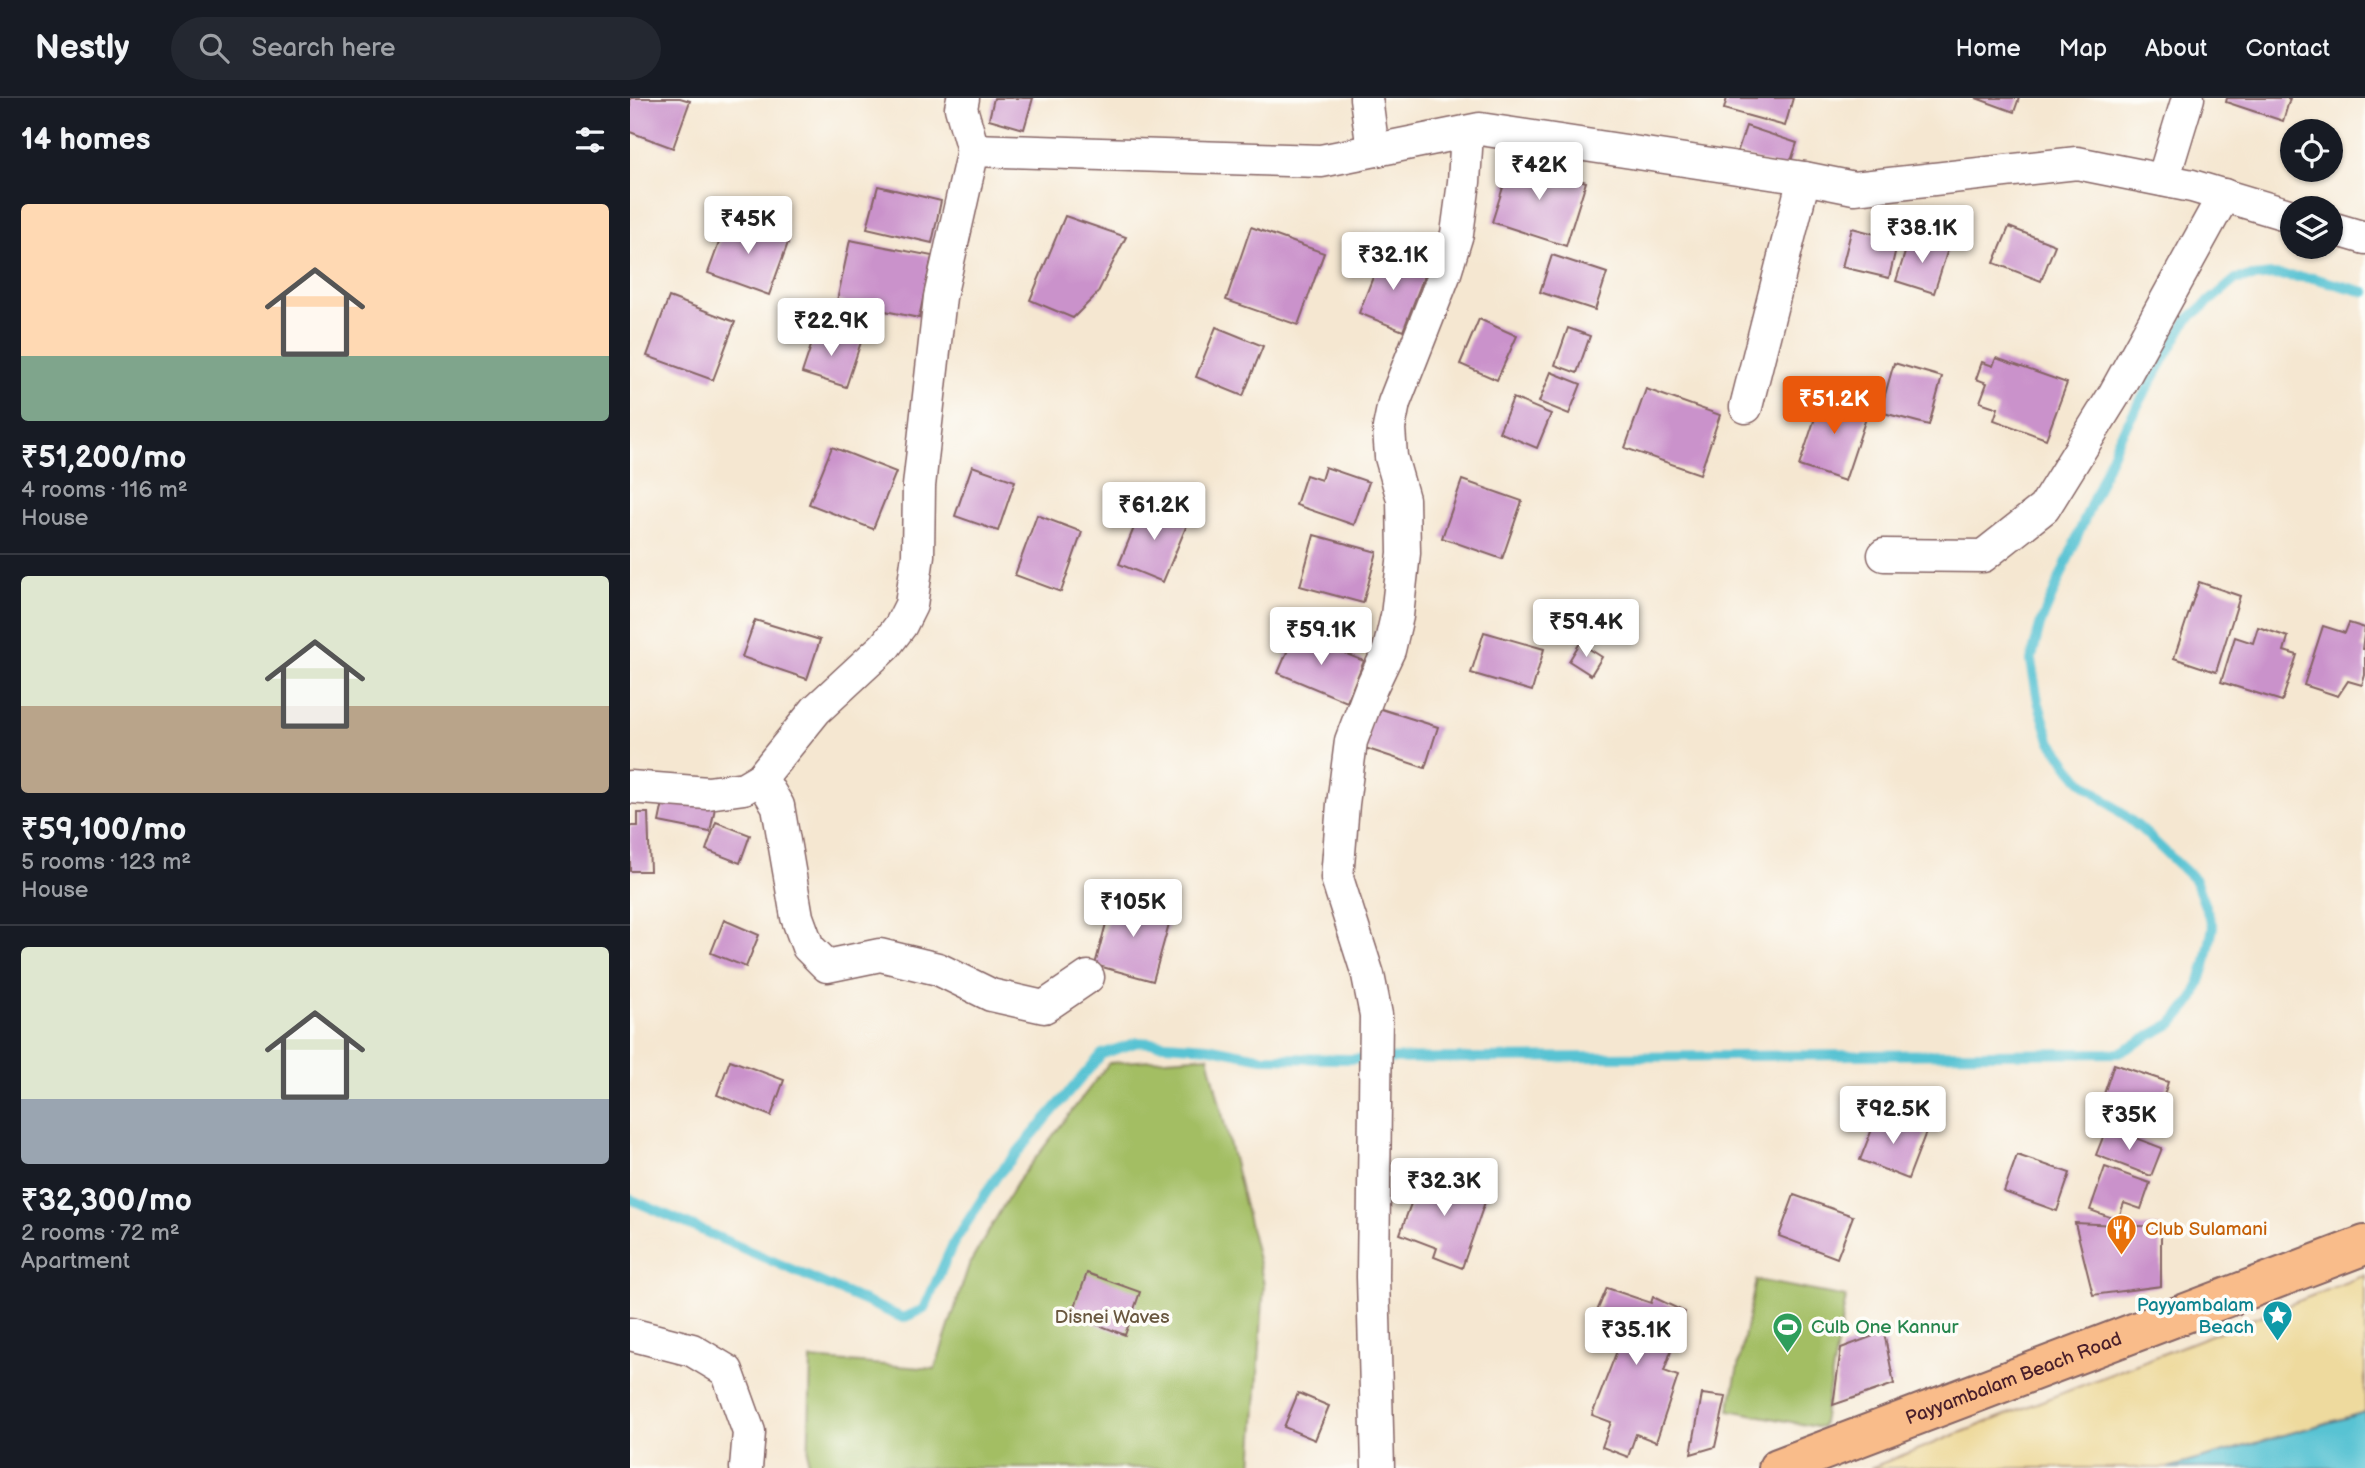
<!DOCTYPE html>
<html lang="en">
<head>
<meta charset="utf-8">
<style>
	:root { --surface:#171b24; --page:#242831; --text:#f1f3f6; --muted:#9ea1a6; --line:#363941; --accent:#ea580c }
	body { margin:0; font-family:"Balsamiq Sans",sans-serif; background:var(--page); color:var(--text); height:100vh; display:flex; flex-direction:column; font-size:26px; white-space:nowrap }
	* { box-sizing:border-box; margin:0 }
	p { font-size:23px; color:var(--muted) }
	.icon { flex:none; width:38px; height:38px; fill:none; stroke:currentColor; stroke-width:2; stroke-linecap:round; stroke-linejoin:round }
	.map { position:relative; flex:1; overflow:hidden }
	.drawer { display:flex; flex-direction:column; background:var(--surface); width:630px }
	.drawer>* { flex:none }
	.tools { position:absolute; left:1650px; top:21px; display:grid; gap:14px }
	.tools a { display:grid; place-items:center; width:63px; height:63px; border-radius:50%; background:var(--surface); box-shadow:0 2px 5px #0004; font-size:35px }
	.price { position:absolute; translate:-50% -60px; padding:0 16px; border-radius:7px; background:#fff; color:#222; font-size:23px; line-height:46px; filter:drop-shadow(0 2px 4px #0008) }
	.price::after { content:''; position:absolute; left:50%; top:42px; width:21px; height:16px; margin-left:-10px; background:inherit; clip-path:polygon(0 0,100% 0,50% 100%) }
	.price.selected { background:var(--accent); color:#fff }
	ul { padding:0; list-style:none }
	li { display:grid; align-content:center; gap:14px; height:371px; padding:0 21px }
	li+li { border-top:2px solid var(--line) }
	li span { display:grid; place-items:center; height:217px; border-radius:7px; color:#555 }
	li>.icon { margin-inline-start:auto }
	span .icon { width:126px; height:126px; fill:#fffc; stroke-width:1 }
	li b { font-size:30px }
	h2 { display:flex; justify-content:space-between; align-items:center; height:84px; padding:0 21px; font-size:30px }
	header { display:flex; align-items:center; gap:42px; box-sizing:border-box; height:98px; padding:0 35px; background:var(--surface); border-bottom:2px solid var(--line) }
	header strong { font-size:33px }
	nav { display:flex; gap:38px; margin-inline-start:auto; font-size:24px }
	.search { width:490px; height:63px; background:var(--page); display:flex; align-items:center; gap:18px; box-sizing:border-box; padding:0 24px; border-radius:38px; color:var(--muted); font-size:26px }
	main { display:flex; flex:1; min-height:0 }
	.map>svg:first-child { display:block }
	.green { fill:#a3be64; stroke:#766e48; stroke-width:2 }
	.sand { fill:#eeda9e; stroke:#9c7c64; stroke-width:2 }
	.water { fill:#58c3d3; stroke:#51717f; stroke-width:2 }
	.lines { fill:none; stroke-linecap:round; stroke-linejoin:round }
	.stream { stroke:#58c3d3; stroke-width:10 }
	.building { fill:#ca92cb }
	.minor-casing { stroke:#866565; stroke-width:35 }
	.major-casing { stroke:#866565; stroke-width:42 }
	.minor { stroke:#fff; stroke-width:32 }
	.major { stroke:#f9bc8a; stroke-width:38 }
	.labels { text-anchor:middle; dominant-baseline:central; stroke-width:7; stroke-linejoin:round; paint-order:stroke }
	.food-label { font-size:19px; fill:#c56008; stroke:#fdfcf7; text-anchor:start }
	.culture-label { font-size:19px; fill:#0d838f; stroke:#fdfcf7; text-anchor:end }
	.park-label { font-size:19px; fill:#69573f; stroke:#fdfcf7 }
	.leisure-label { font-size:19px; fill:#27864d; stroke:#fdfcf7; text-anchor:start }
	.street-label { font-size:19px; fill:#4a1f2b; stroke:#fdfcf7 }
</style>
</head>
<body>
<header>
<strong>Nestly</strong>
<div class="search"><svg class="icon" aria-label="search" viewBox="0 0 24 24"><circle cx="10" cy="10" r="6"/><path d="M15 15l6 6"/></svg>Search here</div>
<nav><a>Home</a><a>Map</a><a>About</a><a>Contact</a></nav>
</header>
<main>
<section class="drawer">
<h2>14 homes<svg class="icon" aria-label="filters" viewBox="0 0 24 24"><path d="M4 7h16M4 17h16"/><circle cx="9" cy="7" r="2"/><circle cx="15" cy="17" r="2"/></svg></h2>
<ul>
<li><span style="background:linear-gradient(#ffd9b3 70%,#7fa58c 0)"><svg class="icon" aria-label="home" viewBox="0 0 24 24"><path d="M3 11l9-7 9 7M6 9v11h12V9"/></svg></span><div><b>₹51,200/mo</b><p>4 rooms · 116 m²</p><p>House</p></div></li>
<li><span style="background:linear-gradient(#dfe7d0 60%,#b9a48a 0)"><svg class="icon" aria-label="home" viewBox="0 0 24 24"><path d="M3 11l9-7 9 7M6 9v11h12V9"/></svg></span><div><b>₹59,100/mo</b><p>5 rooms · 123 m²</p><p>House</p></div></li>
<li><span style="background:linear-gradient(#dfe7d0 70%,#9aa5b1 0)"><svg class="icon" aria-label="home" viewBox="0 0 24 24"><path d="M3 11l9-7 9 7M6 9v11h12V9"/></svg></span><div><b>₹32,300/mo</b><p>2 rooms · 72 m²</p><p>Apartment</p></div></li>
</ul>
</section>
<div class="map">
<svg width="1735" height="1370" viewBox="0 0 1735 1370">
	<rect width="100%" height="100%" fill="#fdfcf7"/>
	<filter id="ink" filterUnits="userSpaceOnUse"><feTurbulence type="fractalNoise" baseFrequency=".0143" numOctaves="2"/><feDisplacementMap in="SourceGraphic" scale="14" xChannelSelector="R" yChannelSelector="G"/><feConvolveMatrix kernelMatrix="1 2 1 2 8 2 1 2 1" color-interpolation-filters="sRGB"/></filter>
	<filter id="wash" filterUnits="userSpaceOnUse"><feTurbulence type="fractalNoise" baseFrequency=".00686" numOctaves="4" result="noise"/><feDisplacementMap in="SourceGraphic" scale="28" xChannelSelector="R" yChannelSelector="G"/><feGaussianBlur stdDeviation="1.57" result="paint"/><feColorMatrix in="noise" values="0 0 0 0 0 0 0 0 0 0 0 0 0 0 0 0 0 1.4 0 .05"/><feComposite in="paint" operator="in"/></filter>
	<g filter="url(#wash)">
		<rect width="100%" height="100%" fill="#f5e7d1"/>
		<g class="green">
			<polygon points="578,958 634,1186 622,1370 178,1370 181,1261 305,1271 339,1167 387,1084 479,965"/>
			<polygon points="1126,1182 1216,1199 1192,1330 1099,1312"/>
		</g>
		<polygon class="sand" points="1735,1177 1735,1314 1538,1370 1240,1370"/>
		<polygon class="water" points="1735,1314 1735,1370 1538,1370 1722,1318"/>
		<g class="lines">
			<polyline class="stream" points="0,1101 273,1220 294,1211 323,1146 367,1078 472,956 508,944 577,949 633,960 722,961 1489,955 1543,925 1564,900 1575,868 1583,829 1565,782 1510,730 1448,680 1420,642 1408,603 1401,563 1410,527 1488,342 1556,223 1606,181 1642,177 1683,180 1735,194"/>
		</g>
		<g id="blocks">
			<g class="building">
				<polygon points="0,0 50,0 60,3 43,50 0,34"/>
				<polygon points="364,0 403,0 394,31 359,21"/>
				<polygon points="1097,0 1163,0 1155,28 1094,11"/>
				<polygon points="1346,0 1389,0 1384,14"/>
				<polygon points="1597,0 1660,0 1653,23 1596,4"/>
				<polygon points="1116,28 1167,45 1158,72 1107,55"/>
				<polygon points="882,61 956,84 936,148 862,124"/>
				<polygon points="248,88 311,103 302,145 237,130"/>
				<polygon points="435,118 496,139 467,196 443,220 400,202"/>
				<polygon points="98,120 159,142 139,197 78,175"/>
				<polygon points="621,129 694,155 668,227 596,202"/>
				<polygon points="1379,129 1425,147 1411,183 1364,165"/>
				<polygon points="1222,130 1268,142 1259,180 1212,169"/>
				<polygon points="1280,139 1318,151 1304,195 1266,183"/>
				<polygon points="220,142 302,158 289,220 207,203"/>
				<polygon points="752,156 796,173 773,233 729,215"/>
				<polygon points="922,157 977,175 965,212 910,194"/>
				<polygon points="39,199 105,224 83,282 17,258"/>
				<polygon points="849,221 887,238 867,282 830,266"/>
				<polygon points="586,229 633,248 613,298 566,279"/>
				<polygon points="187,230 231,244 216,289 172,275"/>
				<polygon points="938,230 960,238 947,275 925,267"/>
				<polygon points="1366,260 1437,285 1416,341 1364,322 1368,310 1350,304 1357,285 1346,281 1352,264 1363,268"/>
				<polygon points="1264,265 1312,279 1299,327 1250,314"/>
				<polygon points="921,274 951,286 939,316 909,304"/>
				<polygon points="1016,291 1090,317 1070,376 995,350"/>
				<polygon points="1194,293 1240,308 1215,383 1169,368"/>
				<polygon points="883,300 921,316 907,350 869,334"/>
				<polygon points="202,349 266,374 243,431 179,406"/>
				<polygon points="342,368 385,383 368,433 325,418"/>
				<polygon points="695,369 739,384 724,427 666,407 676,377 691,382"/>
				<polygon points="832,382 892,403 872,461 812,440"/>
				<polygon points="515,403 559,422 533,484 489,466"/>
				<polygon points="407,417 452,434 431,494 385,477"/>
				<polygon points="684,437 747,454 733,505 670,488"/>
				<polygon points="1569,484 1610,498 1586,574 1544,560"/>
				<polygon points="125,522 190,542 177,581 112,559"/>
				<polygon points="1719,525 1735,530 1732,551 1735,551 1735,577 1732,587 1718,583 1708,598 1674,587 1693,528 1715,535"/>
				<polygon points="1628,529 1658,539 1654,553 1667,557 1652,603 1591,584 1605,539 1623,545"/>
				<polygon points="854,534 914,551 902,593 841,575"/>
				<polygon points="665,535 734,563 717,604 648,575"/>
				<polygon points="950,545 972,559 961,577 939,563"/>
				<polygon points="745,609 808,629 795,670 732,649"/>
				<polygon points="35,695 86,705 80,734 29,724"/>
				<polygon points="8,715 18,715 20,773 0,773 0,728 8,728"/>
				<polygon points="86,724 120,737 110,765 76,752"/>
				<polygon points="483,799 542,815 523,883 465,867"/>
				<polygon points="94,822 129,837 116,869 81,855"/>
				<polygon points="100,962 154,982 141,1018 87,997"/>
				<polygon points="1484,966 1538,984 1532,1004 1514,998 1505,1024 1469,1011"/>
				<polygon points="1248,1016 1296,1034 1278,1081 1230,1062"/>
				<polygon points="1477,1029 1532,1050 1521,1078 1466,1057"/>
				<polygon points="1387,1057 1440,1075 1427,1113 1374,1094"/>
				<polygon points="1475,1069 1520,1085 1511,1111 1494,1105 1488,1122 1460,1112"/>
				<polygon points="792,1075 857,1098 832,1170 804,1159 807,1150 770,1136"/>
				<polygon points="1164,1097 1223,1118 1207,1160 1149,1138"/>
				<polygon points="1445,1125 1531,1129 1531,1188 1463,1197"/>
				<polygon points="457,1175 510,1194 495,1237 442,1217"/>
				<polygon points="977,1190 1021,1205 1023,1199 1055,1214 1034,1273 1048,1278 1026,1344 1006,1336 998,1359 972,1349 981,1324 962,1317 990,1245 958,1234"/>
				<polygon points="1254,1234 1264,1286 1203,1307 1211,1250"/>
				<polygon points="668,1295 699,1308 685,1342 654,1329"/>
				<polygon points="1072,1296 1096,1299 1085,1349 1061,1356"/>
			</g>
		</g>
	</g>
	<g filter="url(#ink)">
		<use href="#blocks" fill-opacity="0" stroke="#866565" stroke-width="2"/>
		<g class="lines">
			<defs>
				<g id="minor">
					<polyline points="333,0 331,10 343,52"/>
					<polyline points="736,0 743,52"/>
					<polyline points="1533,82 1558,0"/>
					<polyline points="1701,130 1735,140"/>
					<polyline points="1116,309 1174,80"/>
					<polyline points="1254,457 1353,458 1414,410 1484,297 1594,97"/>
					<polyline points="131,680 148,708 167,819 178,849 197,868 250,857 308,871 361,897 414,909 458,879"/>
					<polyline points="0,689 78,695 114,690 131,680 186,612 255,548 271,527 281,507 288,457 289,388 310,199 343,52 691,63 850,31 1174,80 1224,90 1447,65 1562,88 1662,118"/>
					<polyline points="0,1236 62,1252 97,1273 119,1334 116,1370"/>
					<polyline points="748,1370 743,1179 746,917 738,877 707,780 713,706 721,643 741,590 759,552 767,518 774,455 773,401 761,359 759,330 764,305 815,175 827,136 834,84 837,34"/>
				</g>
				<g id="major">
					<path id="s1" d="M1148,1370L1735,1147"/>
				</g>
			</defs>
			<use href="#minor" class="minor-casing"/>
			<use href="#major" class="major-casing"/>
			<use href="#minor" class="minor"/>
			<use href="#major" class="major"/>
		</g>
	</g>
	<defs>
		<symbol id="restaurant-pin" viewBox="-11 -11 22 30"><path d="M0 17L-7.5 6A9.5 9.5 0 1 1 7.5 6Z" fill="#e8710a" stroke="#fdfcf7"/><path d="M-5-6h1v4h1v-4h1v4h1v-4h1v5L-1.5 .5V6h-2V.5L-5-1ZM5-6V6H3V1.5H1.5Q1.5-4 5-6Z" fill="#fff"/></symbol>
		<symbol id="sight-pin" viewBox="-11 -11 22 30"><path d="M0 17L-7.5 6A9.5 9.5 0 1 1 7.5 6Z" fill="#0f9aa8" stroke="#fdfcf7"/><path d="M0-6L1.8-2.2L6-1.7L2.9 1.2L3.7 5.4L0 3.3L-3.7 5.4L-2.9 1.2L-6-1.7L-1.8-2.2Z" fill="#fff"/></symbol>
		<symbol id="stadium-pin" viewBox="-11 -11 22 30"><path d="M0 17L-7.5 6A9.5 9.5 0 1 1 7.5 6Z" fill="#2e9e5b" stroke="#fdfcf7"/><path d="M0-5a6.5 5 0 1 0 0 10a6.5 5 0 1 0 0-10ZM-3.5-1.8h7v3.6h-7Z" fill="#fff"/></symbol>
	</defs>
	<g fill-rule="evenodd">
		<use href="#restaurant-pin" x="1474" y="1114" width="35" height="47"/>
		<use href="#sight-pin" x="1630" y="1200" width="35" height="47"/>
		<use href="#stadium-pin" x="1140" y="1212" width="35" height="47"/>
	</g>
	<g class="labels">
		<g class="food-label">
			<text x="1515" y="1131">Club Sulamani</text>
		</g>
		<g class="culture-label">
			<text x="1624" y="1207">Payyambalam<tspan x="1624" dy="22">Beach</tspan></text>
		</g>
		<g class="park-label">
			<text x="482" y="1219">Disnei Waves</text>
		</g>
		<g class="leisure-label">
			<text x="1181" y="1229">Culb One Kannur</text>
		</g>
		<g class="street-label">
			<text stroke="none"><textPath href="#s1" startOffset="252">Payyambalam Beach Road</textPath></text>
		</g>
	</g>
</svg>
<div class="tools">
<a><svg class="icon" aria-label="locate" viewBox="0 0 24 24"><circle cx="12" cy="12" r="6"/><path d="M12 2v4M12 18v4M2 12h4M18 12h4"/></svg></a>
<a><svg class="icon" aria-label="layers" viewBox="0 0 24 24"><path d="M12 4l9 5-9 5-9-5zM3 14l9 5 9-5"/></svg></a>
</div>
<b class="price" style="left:909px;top:104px">₹42K</b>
<b class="price" style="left:118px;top:158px">₹45K</b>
<b class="price" style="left:1292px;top:167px">₹38.1K</b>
<b class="price" style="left:763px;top:194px">₹32.1K</b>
<b class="price" style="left:201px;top:260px">₹22.9K</b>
<b class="price selected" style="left:1204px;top:338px">₹51.2K</b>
<b class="price" style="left:524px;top:444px">₹61.2K</b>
<b class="price" style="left:956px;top:561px">₹59.4K</b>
<b class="price" style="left:691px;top:569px">₹59.1K</b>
<b class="price" style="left:503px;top:841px">₹105K</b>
<b class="price" style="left:1263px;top:1048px">₹92.5K</b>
<b class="price" style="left:1499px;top:1054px">₹35K</b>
<b class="price" style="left:814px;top:1120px">₹32.3K</b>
<b class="price" style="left:1006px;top:1269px">₹35.1K</b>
</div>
</main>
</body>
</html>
